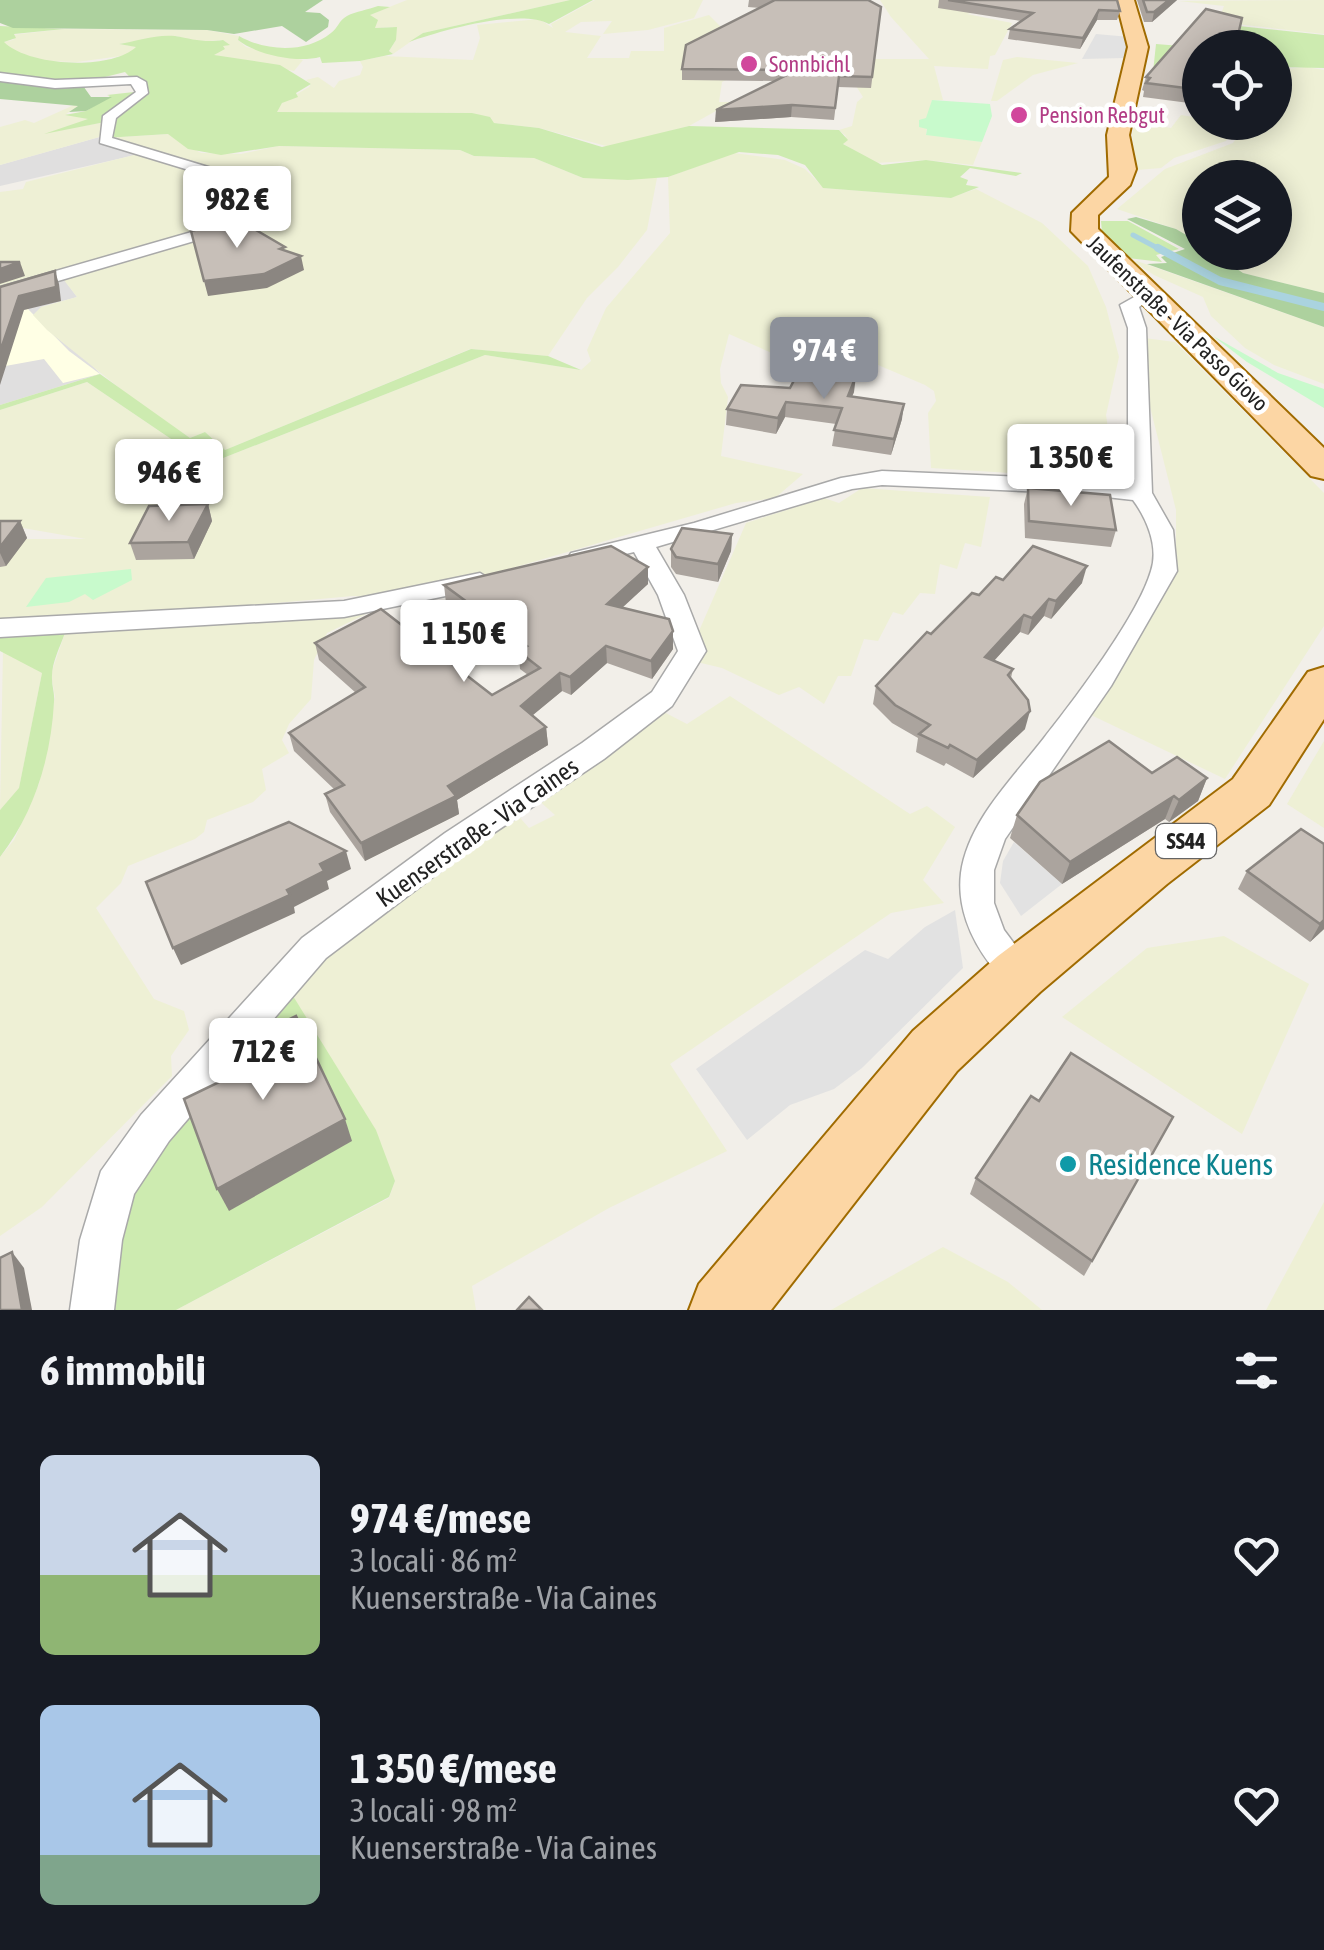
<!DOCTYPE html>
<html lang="it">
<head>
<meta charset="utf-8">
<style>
	:root { --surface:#171b24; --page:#242831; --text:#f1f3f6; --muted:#9ea1a6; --accent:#8c9099 }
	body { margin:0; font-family:"Asap Condensed",sans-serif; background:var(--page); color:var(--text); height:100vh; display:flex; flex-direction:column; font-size:38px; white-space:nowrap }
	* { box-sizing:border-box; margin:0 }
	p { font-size:32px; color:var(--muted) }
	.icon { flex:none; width:55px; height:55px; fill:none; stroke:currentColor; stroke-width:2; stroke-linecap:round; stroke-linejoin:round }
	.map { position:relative; height:1310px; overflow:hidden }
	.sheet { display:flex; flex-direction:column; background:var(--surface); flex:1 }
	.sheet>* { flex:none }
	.controls { position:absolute; left:1182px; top:30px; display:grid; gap:20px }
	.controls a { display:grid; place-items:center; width:110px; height:110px; border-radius:50%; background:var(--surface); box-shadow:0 5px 25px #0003; font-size:50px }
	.price { position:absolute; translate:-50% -85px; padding:0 22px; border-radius:10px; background:#fff; color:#222; font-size:32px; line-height:65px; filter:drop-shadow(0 2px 5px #0008) }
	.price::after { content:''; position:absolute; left:50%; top:60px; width:30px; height:22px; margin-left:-15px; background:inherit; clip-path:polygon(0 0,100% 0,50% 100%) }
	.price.selected { background:var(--accent); color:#fff }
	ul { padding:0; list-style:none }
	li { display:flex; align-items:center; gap:30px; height:250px; padding:0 40px }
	li span { display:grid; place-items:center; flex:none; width:280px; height:200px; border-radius:15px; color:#555 }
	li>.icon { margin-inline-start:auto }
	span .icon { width:120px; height:120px; fill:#fffc; stroke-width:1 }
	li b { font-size:42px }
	h2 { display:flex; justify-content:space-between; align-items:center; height:120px; padding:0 40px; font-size:42px }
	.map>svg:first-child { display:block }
	.residential { fill:#e0dfdf }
	.education { fill:#ffffe5 }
	.farmland { fill:#eef0d5 }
	.grass { fill:#cdebb0 }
	.forest { fill:#add19e }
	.park { fill:#c8facc }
	.parking { fill:#e2e2e2 }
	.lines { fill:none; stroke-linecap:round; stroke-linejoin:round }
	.stream-far1 { stroke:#aad3df; stroke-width:5 }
	.stream { stroke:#aad3df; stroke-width:8 }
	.minor-casing { stroke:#a9a9a9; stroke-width:3 }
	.primary-casing { stroke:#a06b00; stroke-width:4 }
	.minor { fill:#fff; fill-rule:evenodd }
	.primary { fill:#fcd6a4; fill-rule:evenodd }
	.wall { fill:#aba49e }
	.shaded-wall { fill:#8b8681 }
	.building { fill:#c7bfb8; stroke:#8b8681; stroke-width:2.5 }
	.hotel-dot { fill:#d1479c; stroke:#fff; stroke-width:4 }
	.culture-dot { fill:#0f9aa8; stroke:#fff; stroke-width:4 }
	.labels { text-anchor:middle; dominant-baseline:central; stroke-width:9; stroke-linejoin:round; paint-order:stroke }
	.far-hotel-label { font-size:22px; fill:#b23c85; stroke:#fff; text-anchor:start }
	.far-street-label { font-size:22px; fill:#222; stroke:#fff }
	.shield { fill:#fff; stroke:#646464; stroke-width:2.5 }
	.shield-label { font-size:22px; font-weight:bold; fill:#222 }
	.street-label { font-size:25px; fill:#222; stroke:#fff }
	.near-culture-label { font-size:30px; fill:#0d838f; stroke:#fff; text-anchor:start }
</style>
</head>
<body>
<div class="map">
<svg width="1324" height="1310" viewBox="0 0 1324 1310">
	<rect width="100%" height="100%" fill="#f2efe9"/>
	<g class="residential">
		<polygon points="103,136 140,154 0,186 0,165"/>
		<polygon points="0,242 60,274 77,297 41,307 100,374 0,405"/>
	</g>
	<polygon class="education" points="28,309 69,351 100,374 63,383 44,359 0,367 0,313"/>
	<g class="farmland">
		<polygon points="407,0 570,0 423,33 393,54 389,51 396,40 393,27 375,28 369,15"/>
		<polygon points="595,0 703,0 694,18 648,30 603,34 612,21 581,22 565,32 601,36 587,58 629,58 631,51 664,51 664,28 709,15 723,29 728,79 722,82 719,102 732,102 689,126 610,147 539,128 494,123 472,113 276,112 282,103 309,87 311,84 306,80 318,77 334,88 339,81 360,75 363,67 360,61 384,56 473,60 480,38 477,25 539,19 553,28 551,24"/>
		<polygon points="880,0 1044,0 967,14 1012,23 995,55 990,56 988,69 934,66 943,100 932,100 926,134 982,142 973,165 926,160 875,163 842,143 846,136 839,130 852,126 857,102 863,97 856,86 776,88 769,77 799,59 929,59 891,17"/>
		<polygon points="1324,0 1324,34 1218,22 1224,6 1179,1"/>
		<polygon points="64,29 207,30 239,36 238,40 246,47 303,60 294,71 218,57 213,55 223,40 195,42 177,36 119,44 138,47 128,55 77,62 40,61 18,55 3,42 13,40 15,37 12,35"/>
		<polygon points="1017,57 1078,63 1033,75 997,101 991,101 1003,60"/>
		<polygon points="1307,67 1324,70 1324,293 1243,273 1214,253 1275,252 1275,178 1200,178 1200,243 1176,229 1117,209 1165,169 1233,143 1245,125 1234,123 1275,122 1275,70"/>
		<polygon points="74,105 79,106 66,114 89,119 76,127 106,122 103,136 0,165 0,127 25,120 34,123"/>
		<polygon points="1138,108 1158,109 1155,115 1163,118 1160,126 1171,128 1181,115 1200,118 1200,122 1237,125 1226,141 1174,158 1161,168 1137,170 1132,135"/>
		<polygon points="169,134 201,153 241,154 278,146 460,150 474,156 534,158 583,178 657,178 647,230 618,267 587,298 548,356 470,349 225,450 205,432 190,438 137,402 47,330 33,315 41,307 77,297 60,275 0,293 0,192 23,189 26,182 138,154 104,138"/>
		<polygon points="734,153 785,160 805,169 824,188 949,198 976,189 1042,223 1088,266 1106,307 1119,357 1106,415 1112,454 1095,468 1055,476 931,468 928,413 936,401 934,391 925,385 871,362 842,337 799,340 797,352 788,356 774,354 729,334 720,369 721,383 728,397 721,456 803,474 775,498 736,503 406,599 353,596 0,628 0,539 86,539 0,524 0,410 87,382 208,464 485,355 581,370 591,361 587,350 606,308 670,233 668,177"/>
		<polygon points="1137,261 1324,327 1324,384 1274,365 1245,348 1211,316 1203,297 1154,275 1134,262"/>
		<polygon points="1144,338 1175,342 1324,493 1324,626 1225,779 1091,715 1145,628 1176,560 1176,510 1146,391"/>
		<polygon points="862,488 990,497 981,547 965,543 957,569 940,564 935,594 920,593 903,615 893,612 878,641 864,639 851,676 838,676 824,704 799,687 779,695 722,668 697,662 702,649 699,631 746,523 824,498 839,503"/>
		<polygon points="370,612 327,633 314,660 311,699 289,724 282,740 289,753 262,769 266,790 253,802 207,820 204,832 195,839 128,866 121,883 96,908 154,999 184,1011 189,1030 171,1056 172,1076 42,1207 0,1236 0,857 14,840 39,784 55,697 51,674 65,633"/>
		<polygon points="3,650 42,673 19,789 0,810"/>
		<polygon points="730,696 910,814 927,806 955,827 923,880 944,903 891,913 670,1064 727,1151 609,1208 472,1286 476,1310 176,1310 389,1198 395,1181 285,983 515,812 529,828 555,815 537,799 660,710 687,724"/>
		<polygon points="1324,741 1324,828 1287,804"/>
		<polygon points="1224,936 1309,984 1242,1134 1062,1017 1147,948"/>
		<polygon points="1324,1202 1324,1310 1266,1310"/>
		<polygon points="943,1247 1008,1282 1042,1310 831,1310"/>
	</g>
	<g class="grass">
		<path d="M570,0H593L549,24C520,8 440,31 409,42L423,33Z"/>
		<path d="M378,6L390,7L370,15L378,20L375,28L397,27L396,40L389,51L393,54L360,61L322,63L320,57C297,63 257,55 238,40L239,36C265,51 305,54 331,33C339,27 338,21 347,16C356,11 368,10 378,6Z"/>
		<polygon points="1210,23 1324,35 1324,68 1275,67 1275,48 1200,48 1153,72 1156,44 1181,46"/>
		<path d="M0,26L64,29L14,34L16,38L4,42C28,66 110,71 136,47L119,44C137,41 156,34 175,36C192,39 204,43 223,40L230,45L223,46L225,49L214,55L280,65L311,84L296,93L298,97L282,103L277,112L472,113L490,117L494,123L539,128L602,147L689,126L839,130L848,140L843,144L882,165L926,160L1022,173L1016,176L970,168L960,177L968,180L966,185L979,187L951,198L823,188L805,165L778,155L739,152L668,177L628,180L583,178L534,158L474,156L460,150L279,146L221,155L188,149L168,134L104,138L105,122L44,134L88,119L65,115L86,111L110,96L107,95L143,91L125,72L81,83L0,77Z"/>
		<polygon points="1101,221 1128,221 1179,249 1156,255 1162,262 1128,258 1102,232"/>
		<polygon points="471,349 548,356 581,370 485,355 208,464 87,382 0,410 0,405 100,374 190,438 205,432 225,450"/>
		<path d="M37,627L65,633C60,647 51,664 52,679C52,687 55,694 54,702C51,758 34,813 0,857V810L19,788L42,673L0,651V628Z"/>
		<polygon points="285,983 376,1130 395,1181 389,1197 176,1310 92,1310 116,1185"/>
	</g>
	<g class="forest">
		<polygon points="0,0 323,0 305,12 320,13 329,20 328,27 306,42 282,26 234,34 207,30 13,28 0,23"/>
		<polygon points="0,77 81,83 91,97 112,97 86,111 69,112 78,106 0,99"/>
		<polygon points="1136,217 1176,229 1200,243 1200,252 1214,253 1243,273 1324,293 1324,327 1147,264 1167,263 1161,257 1185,249 1127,219"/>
	</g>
	<g class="park">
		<polygon points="932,100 990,104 992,116 982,142 926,135 927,129 919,127 919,120 926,118"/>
		<polygon points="1213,336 1278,373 1324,389 1324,408 1247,362"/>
		<polygon points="131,569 132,580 93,600 85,594 69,602 26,607 46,578"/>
	</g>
	<g class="parking">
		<polygon points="1096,34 1130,37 1125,58 1082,59"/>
		<polygon points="1014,842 1062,884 1021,916 1000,883 1003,861"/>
		<polygon points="955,910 963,968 862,1068 834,1089 790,1105 747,1140 696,1069 865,950 888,959 925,927"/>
	</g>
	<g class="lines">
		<polyline class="stream-far1" points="1133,235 1163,251"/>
		<polyline class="stream" points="1158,248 1220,281 1324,307"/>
		<defs>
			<g id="minor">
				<polygon points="0,73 55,80 137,77 146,82 148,93 116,118 112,138 258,182 281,197 274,211 242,227 0,298 0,287 230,221 261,205 265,198 248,188 100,143 103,116 136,92 131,84 55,88 0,81"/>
				<path d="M1145,291L1154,296L1139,307L1146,328L1152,493L1173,530L1177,571L1111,686L1005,839L994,870V903L1004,930L1037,974L1032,985C1010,993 1003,980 990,964C970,938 957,906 961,873C968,821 1014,777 1044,738C1074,700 1138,616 1151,571C1159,547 1147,519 1133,500L1070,493L882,485L852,489L656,547L684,595L706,651L672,706L604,759L467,851L326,958L169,1141L134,1194L122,1240L114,1310H70L80,1240L101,1171L141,1115L302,938L445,833L582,743L652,692L678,651L658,595L634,552L580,565L571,563L568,558L571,553L694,523L841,478L882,471L1070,479L1128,486V328L1120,305Z"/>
				<polygon points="480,573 493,581 489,587 344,617 0,637 0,619 344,601"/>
			</g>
			<g id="primary">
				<polygon points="1116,0 1134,0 1148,47 1129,135 1136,169 1130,185 1098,215 1098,229 1324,448 1324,479 1311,476 1071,231 1072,213 1109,177 1107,135 1128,47"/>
				<polygon points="1324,667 1324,719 1269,805 1167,884 1040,992 957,1071 771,1310 689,1310 699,1284 913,1031 998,956 1233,779 1308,672"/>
			</g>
		</defs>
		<use href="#minor" class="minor-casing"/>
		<use href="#primary" class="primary-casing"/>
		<use href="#minor" class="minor"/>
		<use href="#primary" class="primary"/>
	</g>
	<g class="wall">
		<polygon points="749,0 868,0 881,7 871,88 838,87 834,120 791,117 715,122 775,81 682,80 682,69 760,8 748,7"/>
		<polygon points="939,0 1117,0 1120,11 1117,20 1097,20 1080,49 1008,39 1010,29 1021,21 938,8"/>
		<polygon points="1137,0 1177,0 1152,22 1144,22"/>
		<polygon points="1200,48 1200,92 1189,103 1143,97 1144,91 1142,90 1146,77"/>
		<polygon points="854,392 852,396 902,419 891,455 832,446 836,424 785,417 776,434 726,425 727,409"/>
		<polygon points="1028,488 1116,530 1111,547 1025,538 1024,504"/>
		<polygon points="208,504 212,521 194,559 136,560 130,543"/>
		<polygon points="0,521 20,521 27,538 6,566 0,567"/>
		<polygon points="732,534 731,551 718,582 676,574 671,567 671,549"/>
		<polygon points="1003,580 1082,583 1051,619 1044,616 1028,635 1020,632 994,661 1013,669 1011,678 1025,729 973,778 946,763 944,766 916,752 918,738 892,723 873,704 876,686 931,634 979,595"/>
		<polygon points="648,584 622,607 673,631 673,649 652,679 607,663 571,695 562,691 533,715 546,727 548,745 457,800 459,814 365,861 330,812 325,794 335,790 294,751 289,733 356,693 319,660 315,643 492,695 528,675 520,669 519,656 446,603 444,585"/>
		<polygon points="1152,773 1207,778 1198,801 1169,822 1165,819 1062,884 1010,838 1017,815"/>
		<polygon points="1324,844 1324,929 1310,942 1238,889 1247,871"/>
		<polygon points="1039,1101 1173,1117 1084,1276 970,1194 976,1178"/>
	</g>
	<g class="shaded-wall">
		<polygon points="1169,0 1177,0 1152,22 1154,12"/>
		<polygon points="1099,10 1097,20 1080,49 1083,38"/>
		<polygon points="1200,82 1200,92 1189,103 1193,89"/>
		<polygon points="792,105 791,117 715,122 716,110"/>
		<polygon points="301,256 304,270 267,288 208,296 204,281"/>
		<polygon points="20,262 25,276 0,284 0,269"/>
		<polygon points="55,271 59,284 61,301 24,310 0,385 0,352 19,296"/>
		<polygon points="856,376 854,392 846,411 848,396"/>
		<polygon points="786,402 785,417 776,434 778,418"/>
		<polygon points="904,404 902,419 891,455 894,439"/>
		<polygon points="208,504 212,521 194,559 188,542"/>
		<polygon points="20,521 27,538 6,566 0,553 0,547"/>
		<polygon points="732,534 731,551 718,582 718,564"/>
		<polygon points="1087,566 1082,583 1051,619 1056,601"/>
		<polygon points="648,567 648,584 608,621 607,604"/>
		<polygon points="1049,599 1044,616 1028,635 1032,618"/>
		<polygon points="1024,615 1020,632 981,675 985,657"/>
		<polygon points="673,631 673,649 652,679 651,661"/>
		<polygon points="606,646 607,663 571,695 570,677"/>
		<polygon points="560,673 562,691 523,723 521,706"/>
		<polygon points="1030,711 1025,729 973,778 977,760"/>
		<polygon points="546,727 548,745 457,800 459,814 365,861 361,843 448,786"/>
		<polygon points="1207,778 1198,801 1169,822 1179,800"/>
		<polygon points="1174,796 1165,819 1062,884 1070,862"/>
		<polygon points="346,851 351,869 327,881 329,889 294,907 295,913 181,965 173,948 287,890 320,864"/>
		<polygon points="1324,920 1324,929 1310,942 1320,924"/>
		<polygon points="345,1119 352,1141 229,1211 217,1189"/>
		<polygon points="12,1252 24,1268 32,1310 22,1310"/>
	</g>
	<g class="building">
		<polygon points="775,0 868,0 881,7 872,77 839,76 835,108 792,105 716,110 797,70 682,69 686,45"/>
		<polygon points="948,0 1117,0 1120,11 1099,10 1083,38 1010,29 1033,13"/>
		<polygon points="1143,0 1169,0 1154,12 1147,12"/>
		<polygon points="1206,9 1242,18 1235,48 1200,48 1200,82 1193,89 1146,83 1150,78 1146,77"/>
		<polygon points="237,219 285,247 280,249 301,256 264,274 204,281 191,231"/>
		<polygon points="0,262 20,262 0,269"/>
		<polygon points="55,271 56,287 19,296 0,352 0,287"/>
		<polygon points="801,367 856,376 848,396 904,404 894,439 834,430 842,408 786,402 778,418 727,409 741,385 790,388"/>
		<polygon points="1028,488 1110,495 1116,530 1029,521"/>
		<polygon points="208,504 188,542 130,543 149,506"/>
		<polygon points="0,521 20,521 0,547"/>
		<polygon points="682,528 732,534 718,564 676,557 671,549"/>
		<polygon points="611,546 648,567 607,604 669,619 673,631 651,661 606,646 570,677 560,673 521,706 546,727 448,786 456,796 361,843 325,794 344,785 289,733 365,687 315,643 381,609 492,695 540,668 518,651 527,646 444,585"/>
		<polygon points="1033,546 1087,566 1056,601 1049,599 1032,618 1024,615 985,657 1013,669 1008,675 1028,700 1030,711 977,760 950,745 948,748 919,734 930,725 895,705 876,686 927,632 931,634 972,593 979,595 996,577 1003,580"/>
		<polygon points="1109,741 1152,773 1177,757 1207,778 1179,800 1174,796 1070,862 1017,815 1040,782"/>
		<polygon points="289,822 346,851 320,864 324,871 287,890 290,895 173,948 146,882"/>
		<polygon points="1301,829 1324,844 1324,920 1320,924 1247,871"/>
		<polygon points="296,1016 345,1119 217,1189 184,1099 236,1074 225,1050"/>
		<polygon points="1071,1053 1173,1117 1092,1261 976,1178 1031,1096 1039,1101"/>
		<polygon points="12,1252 22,1310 0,1310 0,1258"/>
		<polygon points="529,1297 542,1310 517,1310"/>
	</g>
	<g class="hotel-dot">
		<circle cx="749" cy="64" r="10"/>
		<circle cx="1019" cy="115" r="10"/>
	</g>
	<circle class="culture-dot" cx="1068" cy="1164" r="10"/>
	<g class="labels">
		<g class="far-hotel-label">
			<text x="769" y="64">Sonnbichl</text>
			<text x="1039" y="115">Pension Rebgut</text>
		</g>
		<g class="far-street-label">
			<text transform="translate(1178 323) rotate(44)">Jaufenstraße - Via Passo Giovo</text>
		</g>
		<rect class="shield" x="1156" y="824" width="60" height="34" rx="8"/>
		<g class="shield-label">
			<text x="1186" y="841">SS44</text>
		</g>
		<g class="street-label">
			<text transform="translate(477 832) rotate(-35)">Kuenserstraße - Via Caines</text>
		</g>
		<g class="near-culture-label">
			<text x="1088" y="1164">Residence Kuens</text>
		</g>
	</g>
</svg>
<div class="controls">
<a><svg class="icon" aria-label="locate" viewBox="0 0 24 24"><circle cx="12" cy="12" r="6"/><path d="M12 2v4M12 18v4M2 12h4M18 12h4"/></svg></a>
<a><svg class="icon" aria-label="layers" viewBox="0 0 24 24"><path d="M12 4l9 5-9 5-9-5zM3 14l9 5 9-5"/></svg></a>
</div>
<b class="price" style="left:237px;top:251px">982 €</b>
<b class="price selected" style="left:824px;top:402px">974 €</b>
<b class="price" style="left:1071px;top:509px">1 350 €</b>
<b class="price" style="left:169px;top:524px">946 €</b>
<b class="price" style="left:464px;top:685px">1 150 €</b>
<b class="price" style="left:263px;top:1103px">712 €</b>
</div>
<section class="sheet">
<h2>6 immobili<svg class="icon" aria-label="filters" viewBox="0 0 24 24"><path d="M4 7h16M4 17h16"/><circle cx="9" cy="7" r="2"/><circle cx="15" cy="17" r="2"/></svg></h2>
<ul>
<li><span style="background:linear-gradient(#c9d6e8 60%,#8fb573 0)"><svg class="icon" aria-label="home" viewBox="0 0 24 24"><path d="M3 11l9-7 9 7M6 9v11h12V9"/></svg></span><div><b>974 €/mese</b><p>3 locali · 86 m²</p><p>Kuenserstraße - Via Caines</p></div><svg class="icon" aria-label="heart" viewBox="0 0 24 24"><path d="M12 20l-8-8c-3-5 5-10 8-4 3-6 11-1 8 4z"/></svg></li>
<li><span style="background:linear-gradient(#a9c7e8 75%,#7fa58c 0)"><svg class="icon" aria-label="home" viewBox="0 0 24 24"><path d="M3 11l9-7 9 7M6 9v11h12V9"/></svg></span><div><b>1 350 €/mese</b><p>3 locali · 98 m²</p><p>Kuenserstraße - Via Caines</p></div><svg class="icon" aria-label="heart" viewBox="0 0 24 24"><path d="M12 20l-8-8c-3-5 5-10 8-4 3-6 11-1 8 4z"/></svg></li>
</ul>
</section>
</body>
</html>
